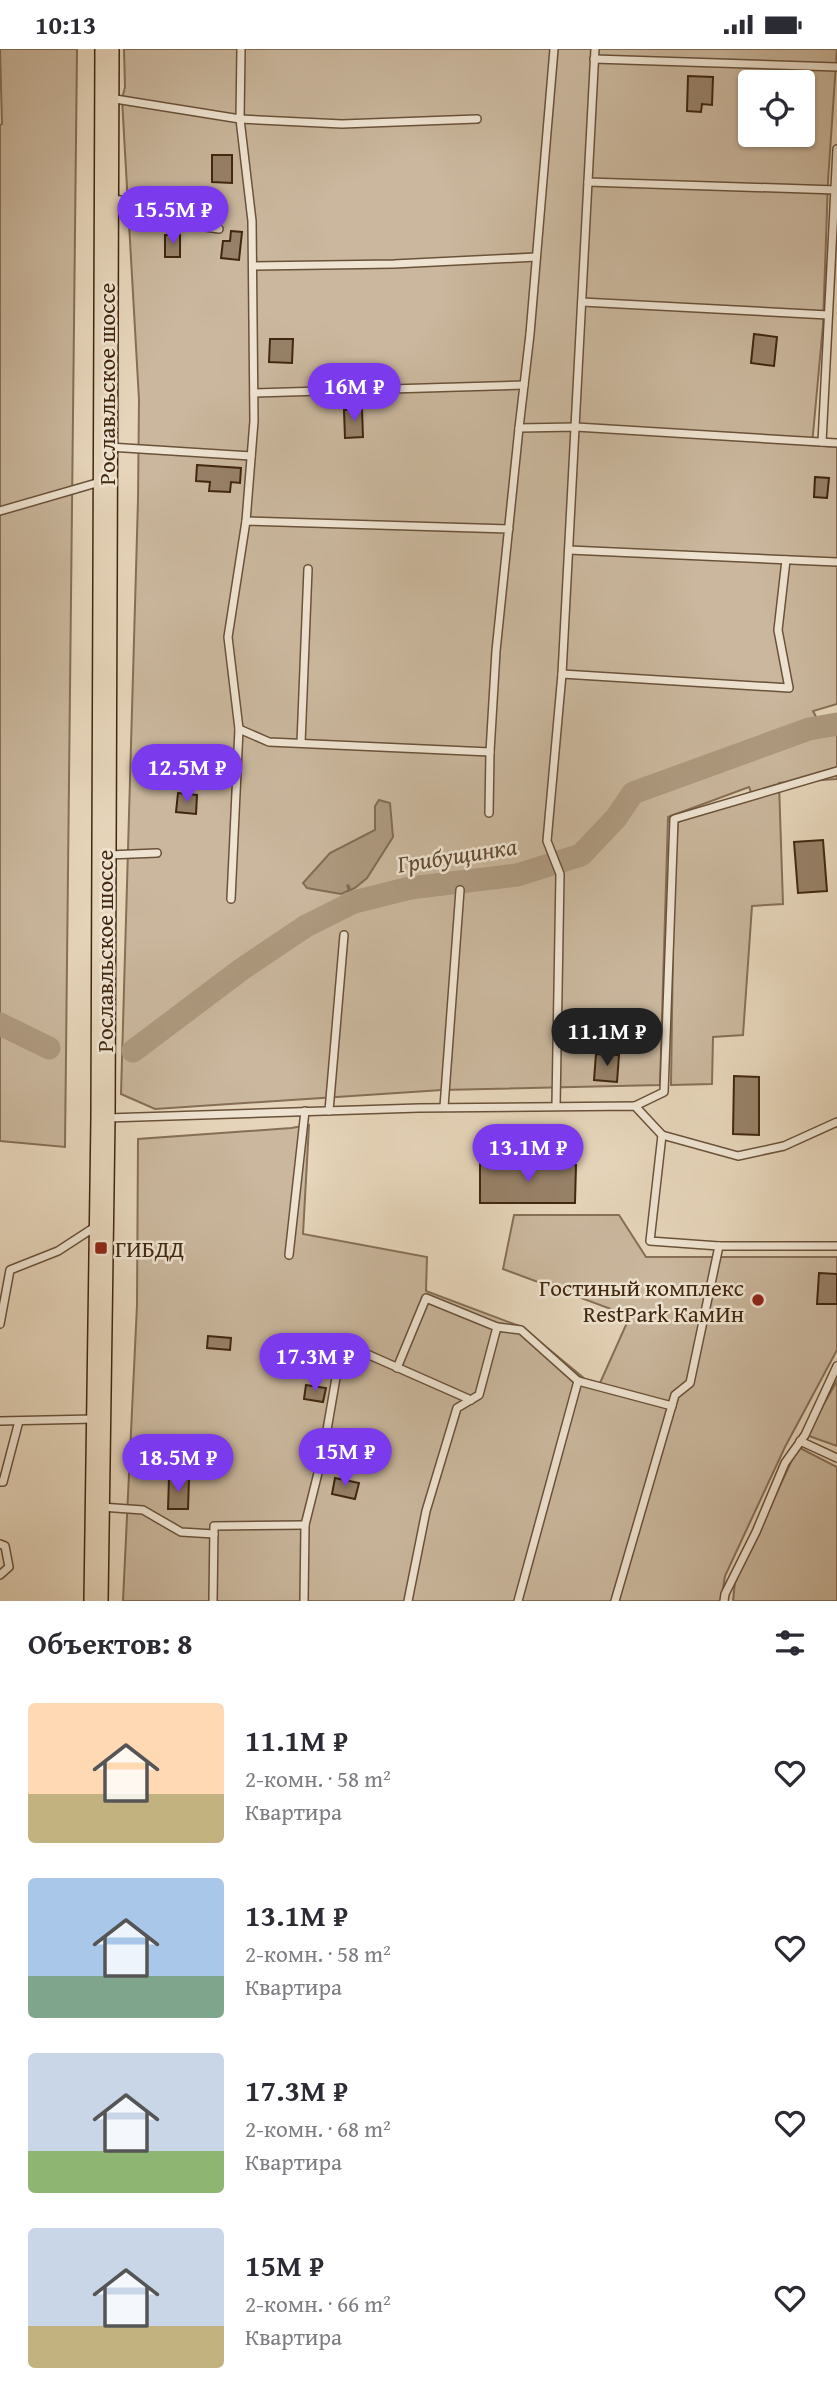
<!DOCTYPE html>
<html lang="ru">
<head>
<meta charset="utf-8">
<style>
	:root { --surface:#fff; --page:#f2f2f3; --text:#2b2b33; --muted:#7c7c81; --accent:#7c3aed }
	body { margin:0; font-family:"Gentium Book Plus",serif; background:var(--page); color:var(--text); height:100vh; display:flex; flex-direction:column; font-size:26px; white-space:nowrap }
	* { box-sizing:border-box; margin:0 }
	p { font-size:23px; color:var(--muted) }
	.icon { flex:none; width:38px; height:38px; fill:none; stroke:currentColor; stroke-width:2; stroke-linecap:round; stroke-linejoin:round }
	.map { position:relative; height:1552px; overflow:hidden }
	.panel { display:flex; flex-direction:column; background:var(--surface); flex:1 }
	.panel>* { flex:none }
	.tools { position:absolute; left:738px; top:21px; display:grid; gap:14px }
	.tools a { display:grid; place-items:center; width:77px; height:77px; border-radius:7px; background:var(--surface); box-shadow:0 2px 5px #0004; font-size:35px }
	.price { position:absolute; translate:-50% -60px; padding:0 16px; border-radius:24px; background:var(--accent); color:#fff; font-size:23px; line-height:46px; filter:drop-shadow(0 2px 4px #0008) }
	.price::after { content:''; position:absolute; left:50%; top:42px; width:21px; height:16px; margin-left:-10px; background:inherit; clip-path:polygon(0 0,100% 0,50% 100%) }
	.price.selected { background:#222; color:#fff }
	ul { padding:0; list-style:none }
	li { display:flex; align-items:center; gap:21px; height:175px; padding:0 28px }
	li span { display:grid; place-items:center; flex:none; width:196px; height:140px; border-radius:7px; color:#555 }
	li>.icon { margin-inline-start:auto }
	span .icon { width:84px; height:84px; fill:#fffc; stroke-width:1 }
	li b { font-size:30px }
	h2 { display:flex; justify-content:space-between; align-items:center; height:84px; padding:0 28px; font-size:30px }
	.status { display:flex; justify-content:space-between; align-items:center; height:49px; padding:0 35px; background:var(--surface); direction:ltr }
	.status svg { height:19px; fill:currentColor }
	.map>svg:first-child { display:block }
	.green { fill:#cab79d; stroke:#866f56; stroke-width:2; fill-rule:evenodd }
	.water { fill:#ae9a80; stroke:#826c53; stroke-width:2 }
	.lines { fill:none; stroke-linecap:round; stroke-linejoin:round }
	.stream { stroke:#826c53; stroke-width:3.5 }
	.river { stroke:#ae9a80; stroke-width:23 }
	.building { fill:#978168; stroke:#41270f; stroke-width:2 }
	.lane-casing { stroke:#6a523a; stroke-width:10 }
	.primary-casing { stroke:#41270f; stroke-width:26 }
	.lane { stroke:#efe4d2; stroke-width:7 }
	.primary { stroke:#e6d5ba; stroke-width:23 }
	.poi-dot { fill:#8f2418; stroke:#efe4d2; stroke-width:2.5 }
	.labels { text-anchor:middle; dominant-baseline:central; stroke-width:5; stroke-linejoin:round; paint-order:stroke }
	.street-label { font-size:23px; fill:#41270f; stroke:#efe4d2 }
	.poi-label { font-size:23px; fill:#41270f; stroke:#efe4d2; text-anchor:start }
	.water-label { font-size:24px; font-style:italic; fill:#624a31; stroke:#efe4d2 }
</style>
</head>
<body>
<div class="status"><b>10:13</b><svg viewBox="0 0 49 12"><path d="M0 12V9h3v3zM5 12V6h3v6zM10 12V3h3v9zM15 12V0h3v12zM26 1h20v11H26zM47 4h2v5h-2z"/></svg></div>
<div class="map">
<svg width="837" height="1552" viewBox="0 0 837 1552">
	<rect width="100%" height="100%" fill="#e6d5ba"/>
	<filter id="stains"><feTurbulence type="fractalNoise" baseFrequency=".00286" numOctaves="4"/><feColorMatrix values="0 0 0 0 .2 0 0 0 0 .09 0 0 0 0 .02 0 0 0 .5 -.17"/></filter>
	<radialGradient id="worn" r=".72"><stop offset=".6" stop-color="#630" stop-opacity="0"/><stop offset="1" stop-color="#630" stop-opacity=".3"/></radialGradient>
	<g class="green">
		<polygon points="0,0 77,0 65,1098 0,1092 0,76 2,75"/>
		<path d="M124,0H837L828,132L823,276L812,396L837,398V655L813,662L824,683L837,682V730L779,734L783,855L752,857L743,986L713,988L712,1035L671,1036L674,825L678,773L751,743L749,738L668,768L660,1036L442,1041L155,1060L121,1045L138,451L139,351L122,50L125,38ZM751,33H803V86H751Z"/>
		<polygon points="309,1076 303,1185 427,1208 426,1242 522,1278 585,1330 600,1334 630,1267 503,1220 514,1166 619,1166 646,1208 837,1208 837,1301 785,1398 725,1527 721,1552 123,1552 137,1256 138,1090 291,1079"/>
		<polygon points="837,1332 837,1397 806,1386"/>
		<polygon points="798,1398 837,1418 837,1552 733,1552 735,1533"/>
	</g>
	<polygon class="water" points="379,751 390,754 393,788 367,829 355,839 341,845 307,839 303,834 330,804 375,781 375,757"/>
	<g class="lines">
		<polyline class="stream" points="348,837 354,853"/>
		<g class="river">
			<polyline points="0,975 49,999"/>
			<polyline points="133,1002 242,920 306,877 354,853 410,839 517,826 581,806 616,769 633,744 809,680 837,675"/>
		</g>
	</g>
	<g class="building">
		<polygon points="688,27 713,28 712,56 702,55 701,63 687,62"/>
		<polygon points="212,106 232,106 232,134 212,133"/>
		<polygon points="231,182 242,183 239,211 221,209 223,192 230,192"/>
		<rect x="165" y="186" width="15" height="22"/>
		<polygon points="754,285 777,288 774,317 751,314"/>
		<polygon points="270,290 293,290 292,314 269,313"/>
		<polygon points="362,360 363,388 345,389 344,361"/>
		<polygon points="197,416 241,419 240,434 231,433 230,443 209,442 210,433 196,432"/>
		<polygon points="815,428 829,429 827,449 814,448"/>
		<polygon points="178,744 197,746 196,765 176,763"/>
		<polygon points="823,791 827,842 798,844 794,793"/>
		<polygon points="596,1005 619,1006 617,1033 594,1031"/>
		<polygon points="734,1027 759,1028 759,1086 733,1085"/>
		<polygon points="480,1115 576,1116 575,1154 480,1154"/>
		<polygon points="819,1224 837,1225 837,1255 817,1255"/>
		<polygon points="208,1287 231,1289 230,1301 207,1299"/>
		<polygon points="306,1336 326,1339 323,1353 304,1350"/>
		<polygon points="169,1429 189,1429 188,1460 168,1460"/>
		<polygon points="335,1429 359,1434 355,1450 332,1445"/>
	</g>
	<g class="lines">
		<defs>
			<g id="lane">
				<polyline points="241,0 240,70 342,75 477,70"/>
				<polyline points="594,10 837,18"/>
				<polyline points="109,49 240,70 252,172 254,372 246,472"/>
				<polyline points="588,133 837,141"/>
				<polyline points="111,150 139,153 164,162 191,176 219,180"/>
				<polyline points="253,217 394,215 536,208"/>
				<polyline points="582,253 828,266"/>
				<polyline points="254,344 524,336"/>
				<polyline points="519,379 530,285 554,0"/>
				<polyline points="822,393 837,100"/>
				<polyline points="109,398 251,407"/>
				<polyline points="0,462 100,433"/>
				<polyline points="509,480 246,472 228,588 239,680 269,693 490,703 496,602 519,379 576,378 837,394"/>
				<polyline points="569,501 837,513"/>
				<polyline points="562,625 789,639 778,581 786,511"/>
				<polyline points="301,694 308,520"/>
				<polyline points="489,764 490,703"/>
				<polyline points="108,806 157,804"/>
				<polyline points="231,850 239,680"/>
				<polyline points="556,1057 560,825 547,792 562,625 595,0"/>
				<polyline points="635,1057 664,1043 674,770 837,722"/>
				<polyline points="444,1058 460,841"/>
				<polyline points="329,1062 344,886"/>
				<polyline points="107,1069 419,1059 635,1057 662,1086 738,1107 784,1097 837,1073"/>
				<polyline points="662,1086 650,1192 719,1197 837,1197"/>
				<polyline points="289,1206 305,1062"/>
				<polyline points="0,1275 10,1221 58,1202 98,1176"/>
				<polyline points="397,1319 426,1249 497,1278"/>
				<polyline points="578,1332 672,1357"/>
				<polyline points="0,1372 94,1370"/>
				<polyline points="800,1392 837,1409"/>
				<polyline points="0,1433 3,1433 19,1372"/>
				<polyline points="101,1458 143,1461 181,1483 214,1485"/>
				<polyline points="0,1495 5,1497 9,1518 0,1526"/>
				<polyline points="213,1552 214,1477 305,1476"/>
				<polyline points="304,1552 305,1476 323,1404 342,1294 471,1351"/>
				<polyline points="408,1552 426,1462 457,1359 479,1346 497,1278 521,1281 578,1332 518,1552"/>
				<polyline points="615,1552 675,1346 690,1334 719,1197"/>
				<polyline points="724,1552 725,1545 756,1483 785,1414 805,1386 837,1317"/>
			</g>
			<polyline id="primary" points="96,1552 103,1069 107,0"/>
		</defs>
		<use href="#lane" class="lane-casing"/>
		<use href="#primary" class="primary-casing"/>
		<use href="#lane" class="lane"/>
		<use href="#primary" class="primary"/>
	</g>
	<g class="poi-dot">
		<rect x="94" y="1192" width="14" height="14" rx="3.5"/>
		<circle cx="758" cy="1251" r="7"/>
	</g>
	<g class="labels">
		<g class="street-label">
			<text transform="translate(106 335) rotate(-90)">Рославльское шоссе</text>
			<text transform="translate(104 902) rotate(-90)">Рославльское шоссе</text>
		</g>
		<g class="poi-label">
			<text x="115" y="1199">ГИБДД</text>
			<text x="744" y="1238" text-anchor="end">Гостиный комплекс<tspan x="744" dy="26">RestPark КамИн</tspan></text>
		</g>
		<g class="water-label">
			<text transform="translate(457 806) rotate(-9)">Грибущинка</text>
		</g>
	</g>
	<rect width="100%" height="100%" filter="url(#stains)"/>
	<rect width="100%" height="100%" fill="url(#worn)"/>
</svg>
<div class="tools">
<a><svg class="icon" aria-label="locate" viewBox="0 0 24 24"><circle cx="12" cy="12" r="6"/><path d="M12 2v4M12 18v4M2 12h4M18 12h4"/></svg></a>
</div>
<b class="price" style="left:173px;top:197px">15.5M ₽</b>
<b class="price" style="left:354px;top:374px">16M ₽</b>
<b class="price" style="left:187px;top:755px">12.5M ₽</b>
<b class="price selected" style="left:607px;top:1019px">11.1M ₽</b>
<b class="price" style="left:528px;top:1135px">13.1M ₽</b>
<b class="price" style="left:315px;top:1344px">17.3M ₽</b>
<b class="price" style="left:345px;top:1439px">15M ₽</b>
<b class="price" style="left:178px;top:1445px">18.5M ₽</b>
</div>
<section class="panel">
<h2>Объектов: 8<svg class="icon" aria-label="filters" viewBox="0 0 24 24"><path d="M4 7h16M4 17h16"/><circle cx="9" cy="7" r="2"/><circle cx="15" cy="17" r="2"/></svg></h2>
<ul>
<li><span style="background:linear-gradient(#ffd9b3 65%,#c2b280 0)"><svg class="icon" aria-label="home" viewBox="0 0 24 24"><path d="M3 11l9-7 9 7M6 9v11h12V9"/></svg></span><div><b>11.1M ₽</b><p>2-комн. · 58 m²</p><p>Квартира</p></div><svg class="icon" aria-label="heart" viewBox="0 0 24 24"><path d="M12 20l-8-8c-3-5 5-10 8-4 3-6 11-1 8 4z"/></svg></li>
<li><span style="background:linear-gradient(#a9c7e8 70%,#7fa58c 0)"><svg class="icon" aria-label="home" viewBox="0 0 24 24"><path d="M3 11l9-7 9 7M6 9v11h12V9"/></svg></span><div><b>13.1M ₽</b><p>2-комн. · 58 m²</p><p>Квартира</p></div><svg class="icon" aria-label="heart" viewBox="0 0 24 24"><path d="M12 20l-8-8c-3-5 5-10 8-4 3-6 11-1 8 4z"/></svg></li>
<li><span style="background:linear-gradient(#c9d6e8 70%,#8fb573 0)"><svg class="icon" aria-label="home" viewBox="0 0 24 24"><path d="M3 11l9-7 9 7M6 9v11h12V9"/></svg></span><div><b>17.3M ₽</b><p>2-комн. · 68 m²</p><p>Квартира</p></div><svg class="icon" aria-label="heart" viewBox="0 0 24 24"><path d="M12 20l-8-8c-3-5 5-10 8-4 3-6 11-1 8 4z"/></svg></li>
<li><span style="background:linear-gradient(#c9d6e8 70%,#c2b280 0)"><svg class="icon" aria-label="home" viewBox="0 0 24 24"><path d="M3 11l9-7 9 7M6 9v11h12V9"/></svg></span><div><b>15M ₽</b><p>2-комн. · 66 m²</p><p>Квартира</p></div><svg class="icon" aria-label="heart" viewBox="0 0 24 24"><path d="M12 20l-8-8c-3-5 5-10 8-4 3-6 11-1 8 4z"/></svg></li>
</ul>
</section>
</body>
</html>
